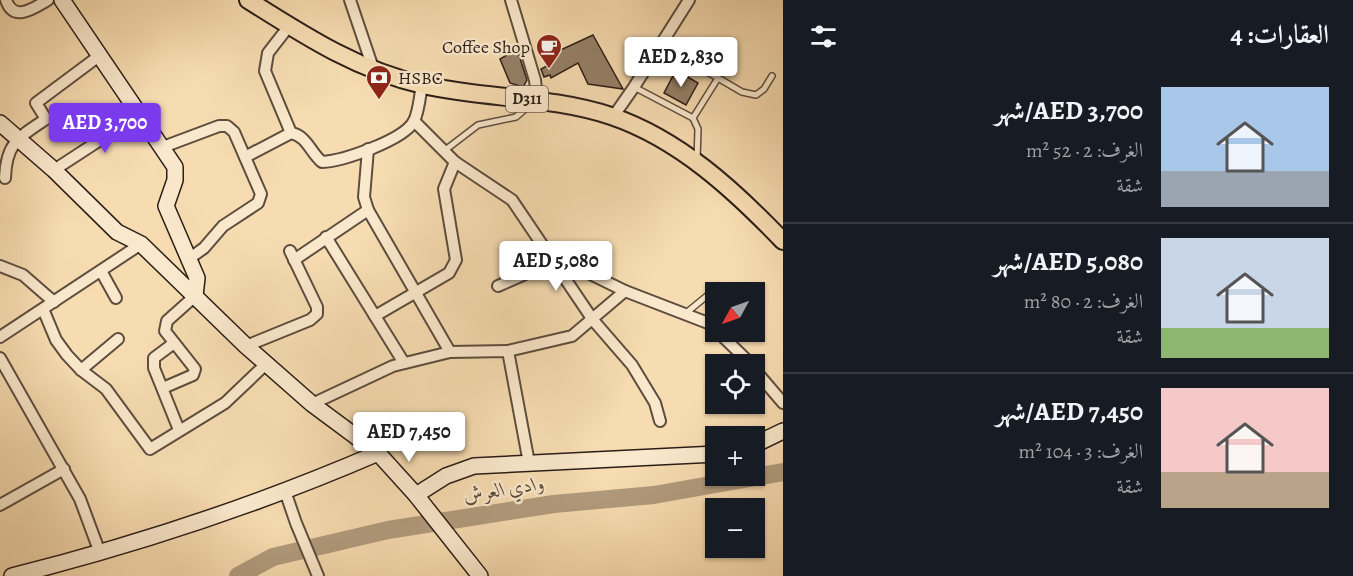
<!DOCTYPE html>
<html lang="ar">
<head>
<meta charset="utf-8">
<style>
	:root { --surface:#171b24; --page:#20242c; --text:#f1f3f6; --muted:#9ea1a6; --line:#363941; --accent:#7c3aed }
	body { margin:0; font-family:Alegreya,Amiri,serif; background:var(--page); color:var(--text); direction:rtl; height:100vh; display:flex; flex-direction:column; font-size:22px; white-space:nowrap }
	* { box-sizing:border-box; margin:0 }
	p { font-size:20px; color:var(--muted) }
	.icon { flex:none; width:33px; height:33px; fill:none; stroke:currentColor; stroke-width:2; stroke-linecap:round; stroke-linejoin:round }
	.map { position:relative; flex:1; overflow:hidden; direction:ltr }
	.side { display:flex; flex-direction:column; background:var(--surface); width:570px }
	.side>* { flex:none }
	.needle { width:39px; rotate:230deg }
	.fabs { position:absolute; left:705px; top:282px; display:grid; gap:12px }
	.fabs a { display:grid; place-items:center; width:60px; height:60px; border-radius:0px; background:var(--surface); box-shadow:0 2px 4px #0004; font-size:30px }
	.price { position:absolute; translate:-50% -51px; padding:0 14px; border-radius:6px; background:#fff; color:#222; font-size:20px; line-height:39px; filter:drop-shadow(0 2px 3px #0008) }
	.price::after { content:''; position:absolute; left:50%; top:36px; width:18px; height:14px; margin-left:-9px; background:inherit; clip-path:polygon(0 0,100% 0,50% 100%) }
	.price.on { background:var(--accent); color:#fff }
	ul { padding:0; list-style:none }
	li { display:flex; align-items:center; gap:18px; height:150px; padding:0 24px }
	li+li { border-top:2px solid var(--line) }
	li span { display:grid; place-items:center; flex:none; width:168px; height:120px; border-radius:0px; color:#555 }
	li>.icon { margin-inline-start:auto }
	span .icon { width:72px; height:72px; fill:#fffc; stroke-width:1 }
	li b { font-size:26px }
	h2 { display:flex; justify-content:space-between; align-items:center; height:72px; padding:0 24px; font-size:26px }
	main { display:flex; flex:1; min-height:0 }
	.map>svg:first-child { display:block }
	.lines { fill:none; stroke-linecap:round; stroke-linejoin:round }
	.river { stroke:#b19b7d; stroke-width:18 }
	.building { fill:#958067; stroke:#2a1d17; stroke-width:1.5 }
	.lane-casing { stroke:#5d4d3e; stroke-width:8 }
	.street-casing { stroke:#5d4d3e; stroke-width:14 }
	.secondary-casing { stroke:#2a1d17; stroke-width:18 }
	.primary-casing { stroke:#2a1d17; stroke-width:20 }
	.lane { stroke:#fae8cc; stroke-width:5 }
	.street { stroke:#fae8cc; stroke-width:10 }
	.secondary { stroke:#fae8cc; stroke-width:15 }
	.primary { stroke:#f7dcb1; stroke-width:16 }
	.labels { text-anchor:middle; dominant-baseline:central; stroke-width:4.5; stroke-linejoin:round; paint-order:stroke }
	.shield { fill:#fae8cc; stroke:#685a4d; stroke-width:1.5 }
	.shield-label { font-size:16px; font-weight:bold; fill:#2a1d17 }
	.poi-label { font-size:18px; fill:#2a1d17; stroke:#fae8cc; text-anchor:end }
	.water-label { font-size:20px; font-style:italic; fill:#59493b; stroke:#fae8cc }
</style>
</head>
<body>
<main>
<section class="side">
<h2>العقارات: 4<svg class="icon" aria-label="filters" viewBox="0 0 24 24"><path d="M4 7h16M4 17h16"/><circle cx="9" cy="7" r="2"/><circle cx="15" cy="17" r="2"/></svg></h2>
<ul>
<li><span style="background:linear-gradient(#a9c7e8 70%,#9aa5b1 0)"><svg class="icon" aria-label="home" viewBox="0 0 24 24"><path d="M3 11l9-7 9 7M6 9v11h12V9"/></svg></span><div><b>AED 3,700/شهر</b><p>الغرف: 2 · 52 m²</p><p>شقة</p></div></li>
<li><span style="background:linear-gradient(#c9d6e8 75%,#8fb573 0)"><svg class="icon" aria-label="home" viewBox="0 0 24 24"><path d="M3 11l9-7 9 7M6 9v11h12V9"/></svg></span><div><b>AED 5,080/شهر</b><p>الغرف: 2 · 80 m²</p><p>شقة</p></div></li>
<li><span style="background:linear-gradient(#f6c9c9 70%,#b9a48a 0)"><svg class="icon" aria-label="home" viewBox="0 0 24 24"><path d="M3 11l9-7 9 7M6 9v11h12V9"/></svg></span><div><b>AED 7,450/شهر</b><p>الغرف: 3 · 104 m²</p><p>شقة</p></div></li>
</ul>
</section>
<div class="map">
<svg width="783" height="576" viewBox="0 0 783 576">
	<rect width="100%" height="100%" fill="#f7dcb1"/>
	<filter id="stains"><feTurbulence type="fractalNoise" baseFrequency=".00333" numOctaves="4"/><feColorMatrix values="0 0 0 0 .2 0 0 0 0 .09 0 0 0 0 .02 0 0 0 .5 -.17"/></filter>
	<radialGradient id="worn" r=".72"><stop offset=".6" stop-color="#630" stop-opacity="0"/><stop offset="1" stop-color="#630" stop-opacity=".3"/></radialGradient>
	<g class="lines">
		<polyline class="river" points="238,576 273,557 388,530 554,504 654,495 783,472"/>
	</g>
	<g class="building">
		<polygon points="593,35 623,89 588,84 578,63 551,78 550,75 544,77 541,69 547,66 543,58"/>
		<polygon points="517,49 527,80 523,87 510,83 500,59"/>
		<polygon points="676,70 698,83 686,105 664,93"/>
	</g>
	<g class="lines">
		<defs>
			<g id="lane">
				<polyline points="660,46 718,78 693,118 698,129 697,160"/>
				<polyline points="718,78 742,92 756,95 764,89 772,76"/>
				<polyline points="634,87 693,118"/>
				<polyline points="444,151 478,125 516,117 532,103"/>
				<polyline points="686,313 719,286"/>
			</g>
			<g id="street">
				<path d="M6,0C14,23 34,8 48,0"/>
				<polyline points="350,0 374,71"/>
				<polyline points="511,0 535,80 537,99"/>
				<polyline points="289,26 268,53 265,71 291,133"/>
				<polyline points="613,117 634,87 689,0"/>
				<polyline points="163,147 219,126 227,126 234,132 261,194 258,203 223,226 204,248 190,258"/>
				<polyline points="368,149 364,197 368,210 450,352"/>
				<path d="M245,157L291,133C307,136 310,152 322,162C343,161 404,140 414,121C419,111 420,95 422,84"/>
				<polyline points="455,162 512,200 593,320 632,365 655,403 660,421"/>
				<polyline points="54,170 140,114"/>
				<path d="M5,178C6,143 19,137 46,119L36,103L99,56"/>
				<polyline points="326,237 404,363"/>
				<polyline points="294,260 368,210"/>
				<polyline points="0,266 23,275 54,302"/>
				<polyline points="101,271 116,298"/>
				<polyline points="498,286 552,262 566,262 625,291 708,323 716,329"/>
				<polyline points="43,309 56,340 67,355 81,370 106,389 150,449 225,403 266,364"/>
				<polyline points="375,316 449,273 456,260 444,189 455,162 414,121"/>
				<polyline points="718,332 751,364"/>
				<polyline points="0,337 141,244"/>
				<polyline points="174,343 154,358 154,368 179,430"/>
				<polyline points="246,346 310,320 317,314 317,307 290,251"/>
				<polyline points="508,351 572,336 625,291"/>
				<polyline points="0,358 80,499 100,553"/>
				<polyline points="754,369 783,403"/>
				<polyline points="81,370 118,339"/>
				<polyline points="163,388 193,375 195,369 165,331 167,321 195,296"/>
				<polyline points="312,404 393,366 450,352 508,351 529,463"/>
				<polyline points="285,491 296,523 318,576"/>
				<polyline points="0,505 64,469"/>
			</g>
			<g id="secondary">
				<polyline points="62,0 175,167 175,180 166,206 197,278 195,296"/>
				<polyline points="0,123 54,170 117,232 141,244 246,346 312,404 378,453 416,495 480,576"/>
				<polyline points="754,445 783,431"/>
				<polyline points="416,495 446,476 474,466 716,454"/>
				<path d="M12,576C136,545 260,504 378,453"/>
			</g>
			<path id="primary" d="M248,0C305,36 357,70 423,85C486,99 550,96 611,116C679,139 734,190 783,241"/>
		</defs>
		<use href="#lane" class="lane-casing"/>
		<use href="#street" class="street-casing"/>
		<use href="#secondary" class="secondary-casing"/>
		<use href="#primary" class="primary-casing"/>
		<use href="#lane" class="lane"/>
		<use href="#street" class="street"/>
		<use href="#secondary" class="secondary"/>
		<use href="#primary" class="primary"/>
	</g>
	<defs>
		<symbol id="cafe-pin" viewBox="-11 -11 22 30"><path d="M0 17L-7.5 6A9.5 9.5 0 1 1 7.5 6Z" fill="#8f2418" stroke="#fae8cc"/><path d="M-5.5-4.5H6V0H3Q3 3.5 0 3.5H-2.5Q-5.5 3.5-5.5 0ZM3-3.2v2h1.7v-2ZM-6 4.5H4V6H-6Z" fill="#fff"/></symbol>
		<symbol id="bank-pin" viewBox="-11 -11 22 30"><path d="M0 17L-7.5 6A9.5 9.5 0 1 1 7.5 6Z" fill="#8f2418" stroke="#fae8cc"/><path d="M-6-4H6V4H-6ZM0-2.3a2.3 2.3 0 1 0 0 4.6a2.3 2.3 0 1 0 0-4.6Z" fill="#fff"/></symbol>
	</defs>
	<g fill-rule="evenodd">
		<use href="#cafe-pin" x="534" y="32" width="30" height="40"/>
		<use href="#bank-pin" x="364" y="63" width="30" height="40"/>
	</g>
	<g class="labels">
		<rect class="shield" x="506" y="86" width="42" height="26" rx="4.5"/>
		<g class="shield-label">
			<text x="527" y="99">D311</text>
		</g>
		<g class="poi-label">
			<text x="530" y="47">Coffee Shop</text>
			<text x="398" y="78" text-anchor="start">HSBC</text>
		</g>
		<g class="water-label">
			<text transform="translate(504 489) rotate(-9)">وادي العرش</text>
		</g>
	</g>
	<rect width="100%" height="100%" filter="url(#stains)"/>
	<rect width="100%" height="100%" fill="url(#worn)"/>
</svg>
<div class="fabs">
<a><svg class="needle" viewBox="-14 -14 28 28"><path d="M0-13l5 13h-10z" fill="#e53935"/><path d="M0 13l5-13h-10z" fill="#9ea1a6"/></svg></a>
<a><svg class="icon" aria-label="locate" viewBox="0 0 24 24"><circle cx="12" cy="12" r="6"/><path d="M12 2v4M12 18v4M2 12h4M18 12h4"/></svg></a>
<a>+</a>
<a>−</a>
</div>
<b class="price" style="left:681px;top:88px">AED 2,830</b>
<b class="price on" style="left:105px;top:154px">AED 3,700</b>
<b class="price" style="left:556px;top:292px">AED 5,080</b>
<b class="price" style="left:409px;top:463px">AED 7,450</b>
</div>
</main>
</body>
</html>
